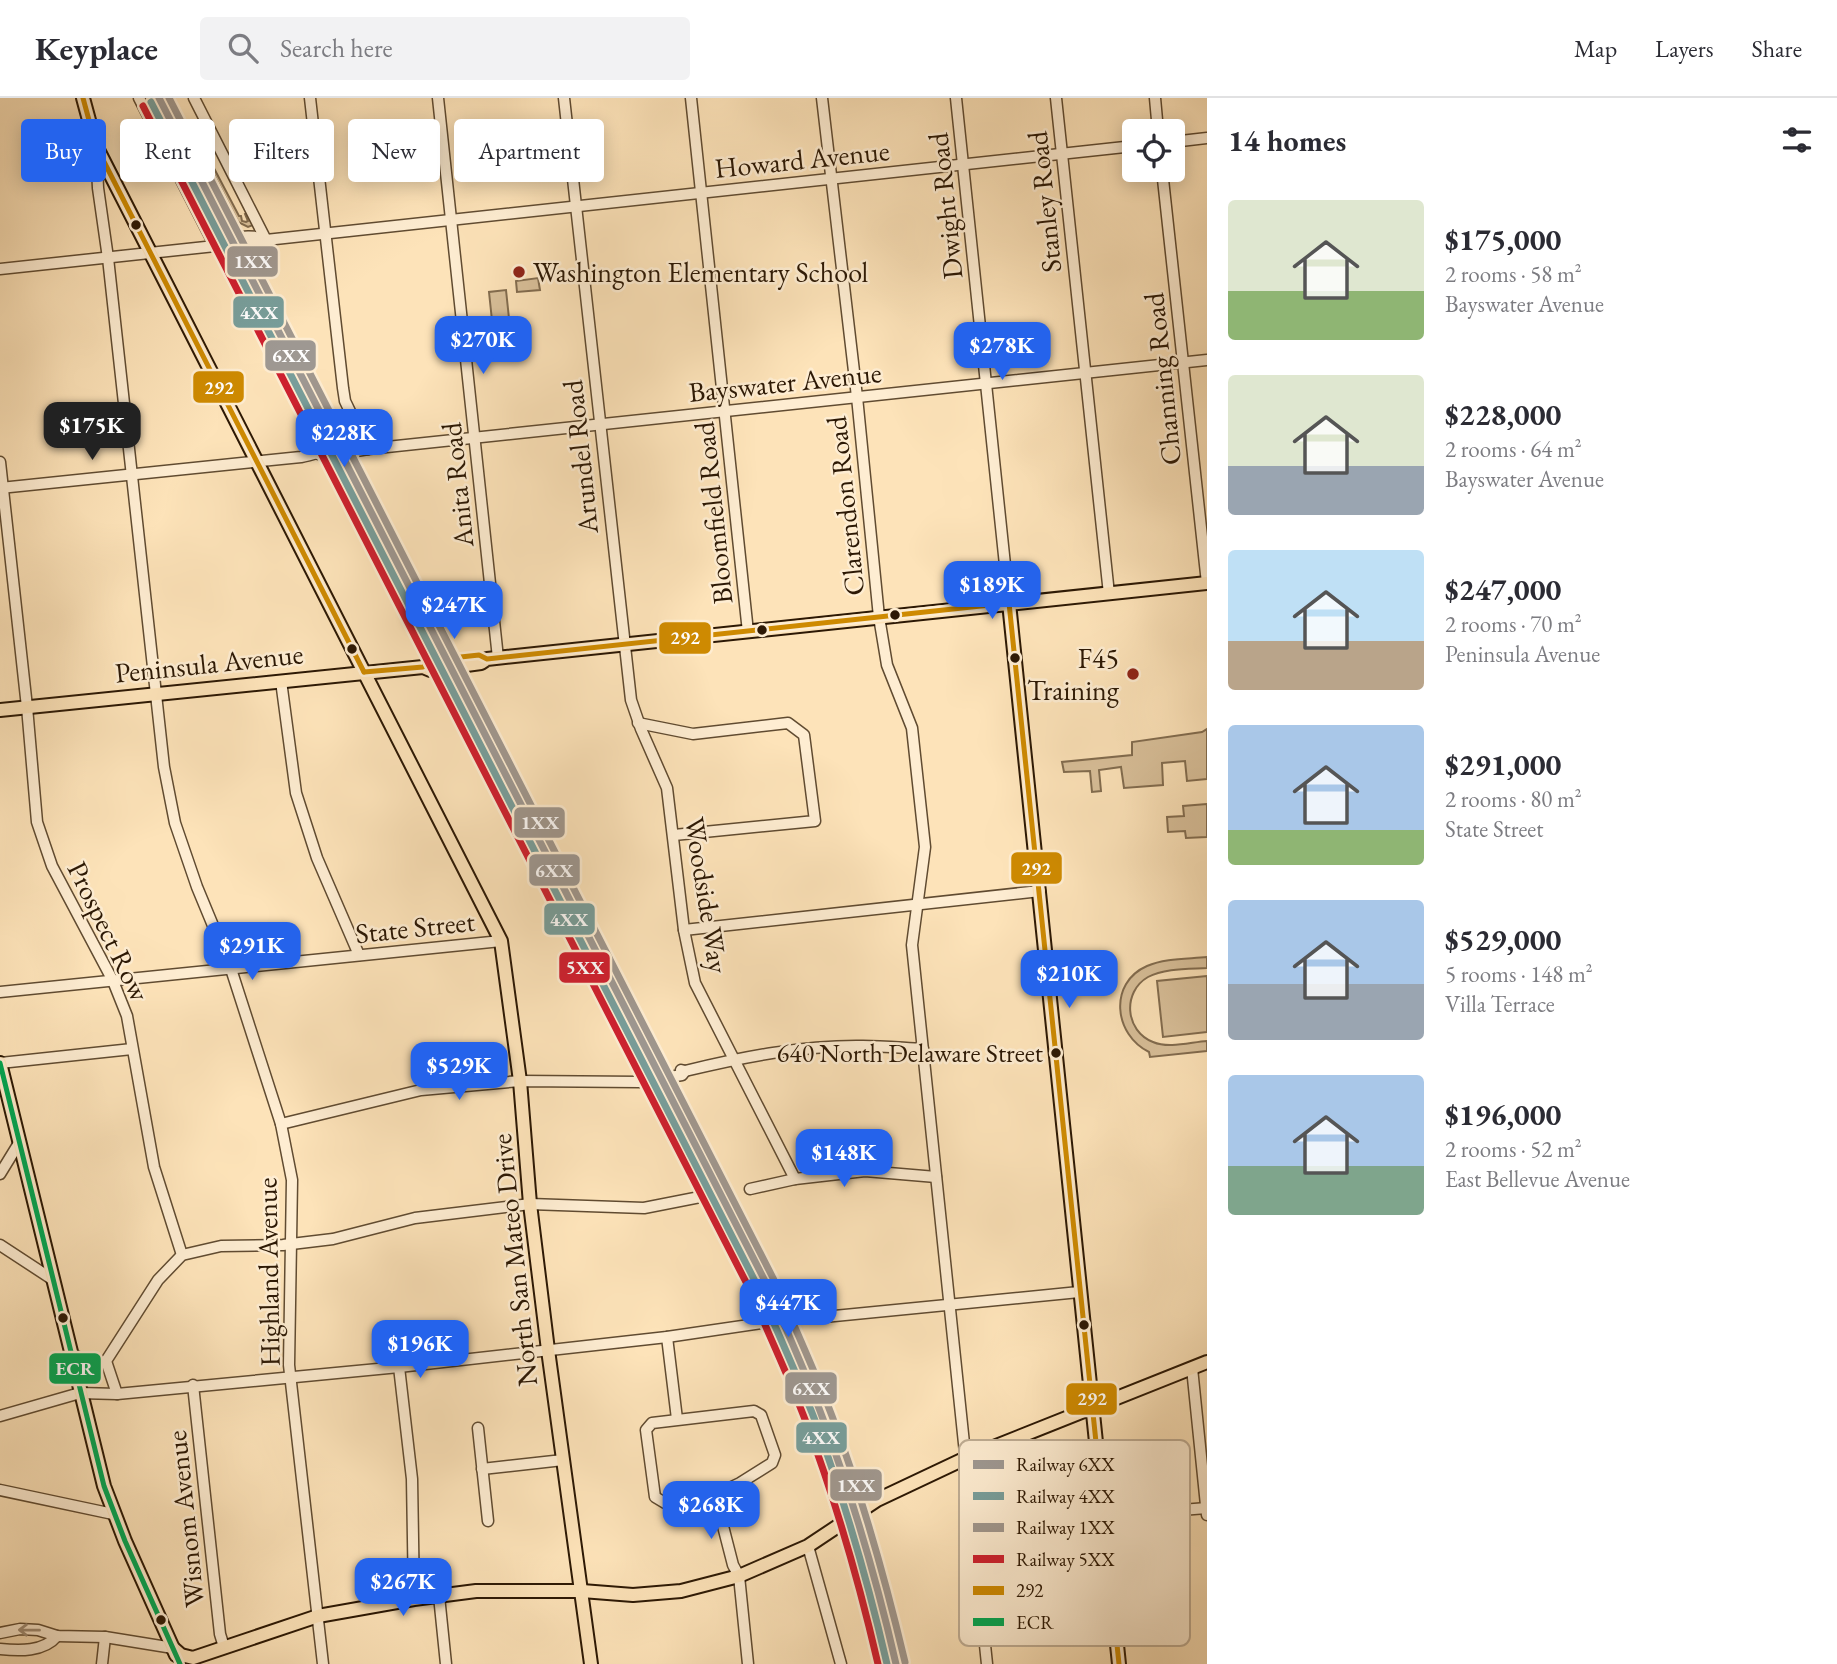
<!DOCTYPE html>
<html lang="en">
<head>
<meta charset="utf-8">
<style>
	:root { --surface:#fff; --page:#f2f2f3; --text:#2b2b33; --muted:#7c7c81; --line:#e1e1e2; --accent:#2563eb }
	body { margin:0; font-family:"EB Garamond",serif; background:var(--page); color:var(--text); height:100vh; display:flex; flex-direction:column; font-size:26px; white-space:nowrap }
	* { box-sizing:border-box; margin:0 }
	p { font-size:23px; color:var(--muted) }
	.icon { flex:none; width:38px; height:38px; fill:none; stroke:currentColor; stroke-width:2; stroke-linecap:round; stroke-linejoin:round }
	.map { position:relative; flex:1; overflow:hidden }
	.side { display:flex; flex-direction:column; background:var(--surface); width:630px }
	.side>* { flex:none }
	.top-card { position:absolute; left:21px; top:21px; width:665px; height:63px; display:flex; gap:14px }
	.controls { position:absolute; left:1122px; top:21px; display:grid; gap:14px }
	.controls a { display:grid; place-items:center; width:63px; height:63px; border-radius:7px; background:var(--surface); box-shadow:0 4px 18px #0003; font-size:35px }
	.price { position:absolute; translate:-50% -60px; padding:0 16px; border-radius:14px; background:var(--accent); color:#fff; font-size:23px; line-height:46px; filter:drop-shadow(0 2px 4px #0008) }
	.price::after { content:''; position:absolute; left:50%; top:42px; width:21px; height:16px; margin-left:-10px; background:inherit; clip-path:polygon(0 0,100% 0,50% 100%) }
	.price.selected { background:#222; color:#fff }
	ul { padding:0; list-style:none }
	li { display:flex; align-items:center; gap:21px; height:175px; padding:0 21px }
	li span { display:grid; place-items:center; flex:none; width:196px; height:140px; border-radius:7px; color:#555 }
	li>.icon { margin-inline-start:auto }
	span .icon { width:84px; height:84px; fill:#fffc; stroke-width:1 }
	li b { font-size:30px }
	h2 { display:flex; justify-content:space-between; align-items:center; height:84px; padding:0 21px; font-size:30px }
	.pill { padding:0 24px; border-radius:7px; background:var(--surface); box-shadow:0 4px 18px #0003; font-size:24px; line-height:63px }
	.pill.selected { background:var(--accent); color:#fff }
	header { display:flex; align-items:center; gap:42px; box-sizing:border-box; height:98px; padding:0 35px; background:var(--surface); border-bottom:2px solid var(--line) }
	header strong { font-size:33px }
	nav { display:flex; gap:38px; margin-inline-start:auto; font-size:24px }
	.search { width:490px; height:63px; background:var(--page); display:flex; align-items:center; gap:18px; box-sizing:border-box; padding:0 24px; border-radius:7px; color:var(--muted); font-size:26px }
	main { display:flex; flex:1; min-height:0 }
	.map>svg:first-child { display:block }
	.green { fill:#d9c09a; stroke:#826c4f; stroke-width:2 }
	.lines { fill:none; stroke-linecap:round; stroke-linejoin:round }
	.minor-casing { stroke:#604b31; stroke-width:13 }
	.major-casing { stroke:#2c1804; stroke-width:16 }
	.minor { stroke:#feedd2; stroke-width:10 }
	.major { stroke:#fde3b9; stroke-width:12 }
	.bus-1-casing { stroke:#feedd2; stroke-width:10 }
	.bus-2-casing { stroke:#feedd2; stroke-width:10 }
	.bus-1 { stroke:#ce8a01; stroke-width:5 }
	.bus-2 { stroke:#00a651; stroke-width:5 }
	.rail-1-casing { stroke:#feedd2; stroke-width:12 }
	.rail-2-casing { stroke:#feedd2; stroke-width:12 }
	.rail-3-casing { stroke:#feedd2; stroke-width:12 }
	.rail-4-casing { stroke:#feedd2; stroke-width:12 }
	.rail-1 { stroke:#9e9892; stroke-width:7 }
	.rail-2 { stroke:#789e9b; stroke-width:7 }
	.rail-3 { stroke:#a0978e; stroke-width:7 }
	.rail-4 { stroke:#ce202f; stroke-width:7 }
	.oneway { stroke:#a08d75 }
	.bus-dot { fill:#2c1804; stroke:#feedd2; stroke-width:2.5 }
	.poi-dot { fill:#8f2418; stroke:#feedd2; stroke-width:2.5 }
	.labels { text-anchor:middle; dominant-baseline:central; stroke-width:5; stroke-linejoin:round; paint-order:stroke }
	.bus-label { font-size:26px; fill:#2c1804; stroke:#feedd2; text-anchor:end }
	.street-label { font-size:28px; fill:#2c1804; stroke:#feedd2 }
	.poi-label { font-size:28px; fill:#2c1804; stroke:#feedd2; text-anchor:start }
	.key { fill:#feedd2; stroke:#bfad94; stroke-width:2 }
	.key-label { font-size:19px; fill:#2c1804 }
	.line-badge { stroke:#feedd2; stroke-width:2.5 }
	.badge-label { font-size:19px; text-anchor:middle; font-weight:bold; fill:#fff }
</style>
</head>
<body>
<header>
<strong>Keyplace</strong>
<div class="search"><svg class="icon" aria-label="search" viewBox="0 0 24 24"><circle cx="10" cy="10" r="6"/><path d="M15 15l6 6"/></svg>Search here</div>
<nav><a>Map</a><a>Layers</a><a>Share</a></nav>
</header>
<main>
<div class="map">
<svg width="1207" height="1566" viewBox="0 0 1207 1566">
	<rect width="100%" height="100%" fill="#fde3b9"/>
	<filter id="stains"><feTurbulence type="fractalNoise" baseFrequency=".00286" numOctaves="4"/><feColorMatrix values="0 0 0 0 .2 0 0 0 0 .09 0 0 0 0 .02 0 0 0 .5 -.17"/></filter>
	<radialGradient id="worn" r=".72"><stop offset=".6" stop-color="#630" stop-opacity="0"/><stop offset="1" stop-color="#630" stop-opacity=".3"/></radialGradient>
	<g class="green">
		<polygon points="195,34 239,118 241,118 242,123 246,124 248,123 245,116 247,115 253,127 248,129 238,124 193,35"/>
		<polygon points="538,180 540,192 517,194 516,183"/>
		<polygon points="506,192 510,230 493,232 489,194"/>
		<polygon points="1207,631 1207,681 1187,683 1185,663 1162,665 1163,687 1124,690 1121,669 1099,672 1101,693 1092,694 1090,673 1064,674 1062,664 1132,657 1132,644 1202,634"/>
		<polygon points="1207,706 1207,739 1186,740 1185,733 1168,734 1167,719 1184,718 1183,708"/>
		<path d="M1207,859V870C1189,871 1164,870 1148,879C1122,894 1125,933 1153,944C1169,951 1191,944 1207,943V953L1150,959L1149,954C1114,937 1108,885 1147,868C1165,860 1188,861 1207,859Z"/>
		<polygon points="1207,878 1207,934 1163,939 1157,883"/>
	</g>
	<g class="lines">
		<defs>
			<g id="minor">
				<polyline points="139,0 215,148"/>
				<polyline points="194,0 266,142"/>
				<polyline points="310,0 343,290 345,303 368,351"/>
				<polyline points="438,0 498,560"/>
				<polyline points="564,0 631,602 641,631 667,690 684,832 695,885 795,1081"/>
				<polyline points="691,0 748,534"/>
				<polyline points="822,0 857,299 879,519 887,567 912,630 925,749 912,847 987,1566"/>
				<polyline points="956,0 1009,505"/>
				<polyline points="1056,0 1109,496"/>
				<polyline points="1155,0 1158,33"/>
				<polyline points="1172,44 1207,40"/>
				<polyline points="96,49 98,90 108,160 164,669 175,725 197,789 231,871 281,1026 292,1082 289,1267 323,1566"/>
				<polyline points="1162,72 1207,485"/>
				<path d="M215,148L219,142C235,140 252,135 266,142"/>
				<path d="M0,171L215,148C228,153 254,149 266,142L1134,48"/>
				<polyline points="318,356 328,358 368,351 1207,262"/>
				<polyline points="0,364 27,609 37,724 52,768 113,883 127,918 154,1069 182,1157"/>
				<path d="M0,390L301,359C323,355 346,342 368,351"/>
				<polyline points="281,583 296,695 317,760 359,857"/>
				<polyline points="638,625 693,636 788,625 804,637 815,723 674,737"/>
				<polyline points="684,832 1040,793"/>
				<polyline points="0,894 501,843"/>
				<polyline points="0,965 132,951"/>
				<path d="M681,972L685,973C743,959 803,947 863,948C883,948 903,950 923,951"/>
				<polyline points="281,1026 421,992 520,983 640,984 682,977 685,973"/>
				<polyline points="0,1076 19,1045"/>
				<polyline points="750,1091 795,1081 865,1073 936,1079"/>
				<polyline points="0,1147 52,1181"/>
				<polyline points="667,1239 677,1321"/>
				<polyline points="70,1255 93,1266 106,1263"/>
				<polyline points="399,1269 412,1381 414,1501"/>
				<polyline points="1192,1270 1207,1417"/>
				<polyline points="193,1287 220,1536 224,1549"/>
				<polyline points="117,1296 106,1263 158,1182 182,1157 221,1148 283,1147 333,1141 415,1120 530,1106 644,1110 700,1099"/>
				<polygon points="754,1313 761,1317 775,1357 772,1365 740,1385 715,1397 665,1405 655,1399 646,1332 652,1325"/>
				<polyline points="0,1318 80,1295 117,1296 399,1269 667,1239 810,1218 814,1220 1079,1194"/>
				<polyline points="478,1330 488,1423"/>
				<polyline points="482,1371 563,1362"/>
				<polyline points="0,1392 113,1416"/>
				<polyline points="715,1397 733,1467 739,1478 748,1566"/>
				<polyline points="1105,1418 1207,1410"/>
				<polyline points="808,1448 841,1566"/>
				<polyline points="439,1498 446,1566"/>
				<polyline points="0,1535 20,1531 38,1532 57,1538 105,1539 173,1550"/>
				<path d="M0,1551C19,1553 44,1554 57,1538"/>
				<polyline points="102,1566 105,1539"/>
			</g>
			<g id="major">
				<polyline points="83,0 96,48 501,843 520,983 530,1106 548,1252 591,1566"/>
				<polyline points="1009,505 1119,1566"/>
				<polyline points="0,612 423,569 430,572 481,565 487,561 1207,485"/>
				<polyline points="0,965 104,1388 125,1443 176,1557"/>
				<polyline points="173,1550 181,1557 193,1560 318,1518 414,1501 476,1493 582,1493 633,1497 681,1493 739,1478 808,1448 877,1402 966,1360 1207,1264"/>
			</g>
		</defs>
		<use href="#minor" class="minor-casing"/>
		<use href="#major" class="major-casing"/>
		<use href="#minor" class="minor"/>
		<use href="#major" class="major"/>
		<defs>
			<g id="bus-1">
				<polyline points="83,0 96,48 364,574"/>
				<polyline points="1009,505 1119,1566"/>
				<polyline points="364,574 423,569 433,562 479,557 487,561 1009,505"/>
			</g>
			<polyline id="bus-2" points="0,965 104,1388 125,1443 180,1566"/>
		</defs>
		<use href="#bus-1" class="bus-1-casing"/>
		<use href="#bus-2" class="bus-2-casing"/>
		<use href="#bus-1" class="bus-1"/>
		<use href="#bus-2" class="bus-2"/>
		<defs>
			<path id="rail-1" d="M159,0L765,1183C785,1229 806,1274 823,1321C853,1401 877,1483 896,1566"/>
			<path id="rail-2" d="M151,4L757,1187C777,1233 798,1278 816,1325C845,1404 868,1484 887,1566"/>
			<path id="rail-3" d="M169,0L773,1180C793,1225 814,1271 832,1318C862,1398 885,1480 905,1564"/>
			<path id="rail-4" d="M143,8L749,1190C768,1235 789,1279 806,1324C836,1403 859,1484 878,1566"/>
		</defs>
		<use href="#rail-1" class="rail-1-casing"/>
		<use href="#rail-2" class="rail-2-casing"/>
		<use href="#rail-3" class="rail-3-casing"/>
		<use href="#rail-4" class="rail-4-casing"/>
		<use href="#rail-1" class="rail-1"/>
		<use href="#rail-2" class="rail-2"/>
		<use href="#rail-3" class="rail-3"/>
		<use href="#rail-4" class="rail-4"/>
	</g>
	<defs><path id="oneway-shaft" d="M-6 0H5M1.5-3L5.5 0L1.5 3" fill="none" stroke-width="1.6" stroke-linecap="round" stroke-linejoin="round" transform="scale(1.75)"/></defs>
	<use class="oneway" href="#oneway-shaft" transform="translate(29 1532) rotate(-179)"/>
	<g class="bus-dot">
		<circle cx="136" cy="127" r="6"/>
		<circle cx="895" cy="517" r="6"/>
		<circle cx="762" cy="532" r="6"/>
		<circle cx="352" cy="551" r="6"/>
		<circle cx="1015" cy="560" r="6"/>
		<circle cx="1056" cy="955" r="6"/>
		<circle cx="63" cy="1220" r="6"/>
		<circle cx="1084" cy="1227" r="6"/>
		<circle cx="161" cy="1522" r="6"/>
	</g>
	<g class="poi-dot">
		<circle cx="519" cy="174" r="7"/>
		<circle cx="1133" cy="576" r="7"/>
	</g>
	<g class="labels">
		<g class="bus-label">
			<text x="1043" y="955">640 North Delaware Street</text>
		</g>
		<g class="street-label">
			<text transform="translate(802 61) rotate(-6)">Howard Avenue</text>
			<text transform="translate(1044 104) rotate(-96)">Stanley Road</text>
			<text transform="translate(945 108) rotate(-96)">Dwight Road</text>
			<text transform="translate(1162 281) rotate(-96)">Channing Road</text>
			<text transform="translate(785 284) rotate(-6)">Bayswater Avenue</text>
			<text transform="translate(580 359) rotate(-96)">Arundel Road</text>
			<text transform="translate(457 387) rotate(-96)">Anita Road</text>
			<text transform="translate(845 408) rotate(-96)">Clarendon Road</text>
			<text transform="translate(713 415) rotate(-96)">Bloomfield Road</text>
			<text transform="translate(209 565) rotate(-6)">Peninsula Avenue</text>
			<text transform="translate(707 797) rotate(81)">Woodside Way</text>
			<text transform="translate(415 829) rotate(-6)">State Street</text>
			<text transform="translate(109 833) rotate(64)">Prospect Row</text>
			<text transform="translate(514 1162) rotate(-96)">North San Mateo Drive</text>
			<text transform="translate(268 1174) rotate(-91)">Highland Avenue</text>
			<text transform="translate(185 1421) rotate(-96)">Wisnom Avenue</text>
		</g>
		<g class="poi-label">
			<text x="533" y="174">Washington Elementary School</text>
			<text x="1119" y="560" text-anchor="end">F45<tspan x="1119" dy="32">Training</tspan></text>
		</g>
	</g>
	<rect x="959" y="1342" width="231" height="206" rx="10" class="key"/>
	<rect x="973" y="1362" width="31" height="9" fill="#9e9892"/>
	<rect x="973" y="1394" width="31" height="8" fill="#789e9b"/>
	<rect x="973" y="1425" width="31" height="9" fill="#a0978e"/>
	<rect x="973" y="1457" width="31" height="8" fill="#ce202f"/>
	<rect x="973" y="1488" width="31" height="9" fill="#ce8a01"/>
	<rect x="973" y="1520" width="31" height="8" fill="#00a651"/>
	<g class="key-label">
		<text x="1016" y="1373">Railway 6XX</text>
		<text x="1016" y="1405">Railway 4XX</text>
		<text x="1016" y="1436">Railway 1XX</text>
		<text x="1016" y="1468">Railway 5XX</text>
		<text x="1016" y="1499">292</text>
		<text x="1016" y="1531">ECR</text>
	</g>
	<g class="line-badge">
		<rect x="226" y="147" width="53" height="33" rx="7" fill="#a0978e"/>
		<rect x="232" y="197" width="53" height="34" rx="7" fill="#789e9b"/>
		<rect x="264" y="241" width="53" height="33" rx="7" fill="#9e9892"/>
		<rect x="192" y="272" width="53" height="34" rx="7" fill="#ce8a01"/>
		<rect x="658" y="523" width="54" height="34" rx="7" fill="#ce8a01"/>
		<rect x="513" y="708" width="53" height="33" rx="7" fill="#a0978e"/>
		<rect x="1010" y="753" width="53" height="34" rx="7" fill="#ce8a01"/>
		<rect x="528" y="755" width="53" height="34" rx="7" fill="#9e9892"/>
		<rect x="543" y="804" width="53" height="34" rx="7" fill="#789e9b"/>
		<rect x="558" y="853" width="53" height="33" rx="7" fill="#ce202f"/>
		<rect x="48" y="1254" width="54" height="33" rx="7" fill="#00a651"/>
		<rect x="784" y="1273" width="54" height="34" rx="7" fill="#9e9892"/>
		<rect x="1065" y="1284" width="53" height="34" rx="7" fill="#ce8a01"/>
		<rect x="795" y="1323" width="53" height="33" rx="7" fill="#789e9b"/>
		<rect x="829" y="1370" width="54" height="34" rx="7" fill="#a0978e"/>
	</g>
	<g class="badge-label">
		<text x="253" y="170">1XX</text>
		<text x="259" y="221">4XX</text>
		<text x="291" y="264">6XX</text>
		<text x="219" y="296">292</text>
		<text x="685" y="546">292</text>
		<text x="540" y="731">1XX</text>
		<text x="1036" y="777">292</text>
		<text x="554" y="779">6XX</text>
		<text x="569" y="828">4XX</text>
		<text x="585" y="876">5XX</text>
		<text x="75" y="1277">ECR</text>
		<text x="811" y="1297">6XX</text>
		<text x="1092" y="1307">292</text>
		<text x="821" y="1346">4XX</text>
		<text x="856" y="1394">1XX</text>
	</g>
	<rect width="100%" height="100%" filter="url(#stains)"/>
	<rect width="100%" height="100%" fill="url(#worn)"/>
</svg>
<div class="controls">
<a><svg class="icon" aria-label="locate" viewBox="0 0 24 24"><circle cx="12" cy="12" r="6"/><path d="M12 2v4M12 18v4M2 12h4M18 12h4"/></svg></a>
</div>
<b class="price" style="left:483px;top:278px">$270K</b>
<b class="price" style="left:1002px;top:284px">$278K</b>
<b class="price selected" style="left:92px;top:364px">$175K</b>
<b class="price" style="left:344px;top:371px">$228K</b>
<b class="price" style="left:992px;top:523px">$189K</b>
<b class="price" style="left:454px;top:543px">$247K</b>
<b class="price" style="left:252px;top:884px">$291K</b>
<b class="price" style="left:1069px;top:912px">$210K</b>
<b class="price" style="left:459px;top:1004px">$529K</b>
<b class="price" style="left:844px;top:1091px">$148K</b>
<b class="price" style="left:788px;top:1241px">$447K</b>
<b class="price" style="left:420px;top:1282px">$196K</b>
<b class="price" style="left:711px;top:1443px">$268K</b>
<b class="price" style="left:403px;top:1520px">$267K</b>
<div class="top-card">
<a class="pill selected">Buy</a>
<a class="pill">Rent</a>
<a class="pill">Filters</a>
<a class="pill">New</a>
<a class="pill">Apartment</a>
</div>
</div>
<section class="side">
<h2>14 homes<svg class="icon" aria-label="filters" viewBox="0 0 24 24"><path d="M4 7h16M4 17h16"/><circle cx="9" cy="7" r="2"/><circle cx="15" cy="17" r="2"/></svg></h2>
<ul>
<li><span style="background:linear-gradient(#dfe7d0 65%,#8fb573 0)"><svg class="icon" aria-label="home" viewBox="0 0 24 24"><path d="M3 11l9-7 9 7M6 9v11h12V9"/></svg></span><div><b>$175,000</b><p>2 rooms · 58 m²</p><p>Bayswater Avenue</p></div></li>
<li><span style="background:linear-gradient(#dfe7d0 65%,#9aa5b1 0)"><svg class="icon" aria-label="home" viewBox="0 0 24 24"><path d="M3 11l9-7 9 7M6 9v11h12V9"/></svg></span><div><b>$228,000</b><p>2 rooms · 64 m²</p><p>Bayswater Avenue</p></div></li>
<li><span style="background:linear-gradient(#bfe0f5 65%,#b9a48a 0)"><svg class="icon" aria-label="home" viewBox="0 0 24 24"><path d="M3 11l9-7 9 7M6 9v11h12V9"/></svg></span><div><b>$247,000</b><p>2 rooms · 70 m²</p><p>Peninsula Avenue</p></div></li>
<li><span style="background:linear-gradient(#a9c7e8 75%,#8fb573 0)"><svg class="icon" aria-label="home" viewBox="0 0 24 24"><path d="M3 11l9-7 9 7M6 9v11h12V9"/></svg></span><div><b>$291,000</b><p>2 rooms · 80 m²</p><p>State Street</p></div></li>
<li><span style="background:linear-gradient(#a9c7e8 60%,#9aa5b1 0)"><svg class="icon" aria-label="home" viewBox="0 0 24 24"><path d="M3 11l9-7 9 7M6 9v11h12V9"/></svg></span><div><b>$529,000</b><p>5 rooms · 148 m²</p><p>Villa Terrace</p></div></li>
<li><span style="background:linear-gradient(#a9c7e8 65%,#7fa58c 0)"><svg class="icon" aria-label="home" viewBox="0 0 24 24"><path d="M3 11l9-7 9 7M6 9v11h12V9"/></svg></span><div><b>$196,000</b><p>2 rooms · 52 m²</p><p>East Bellevue Avenue</p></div></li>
</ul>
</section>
</main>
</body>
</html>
